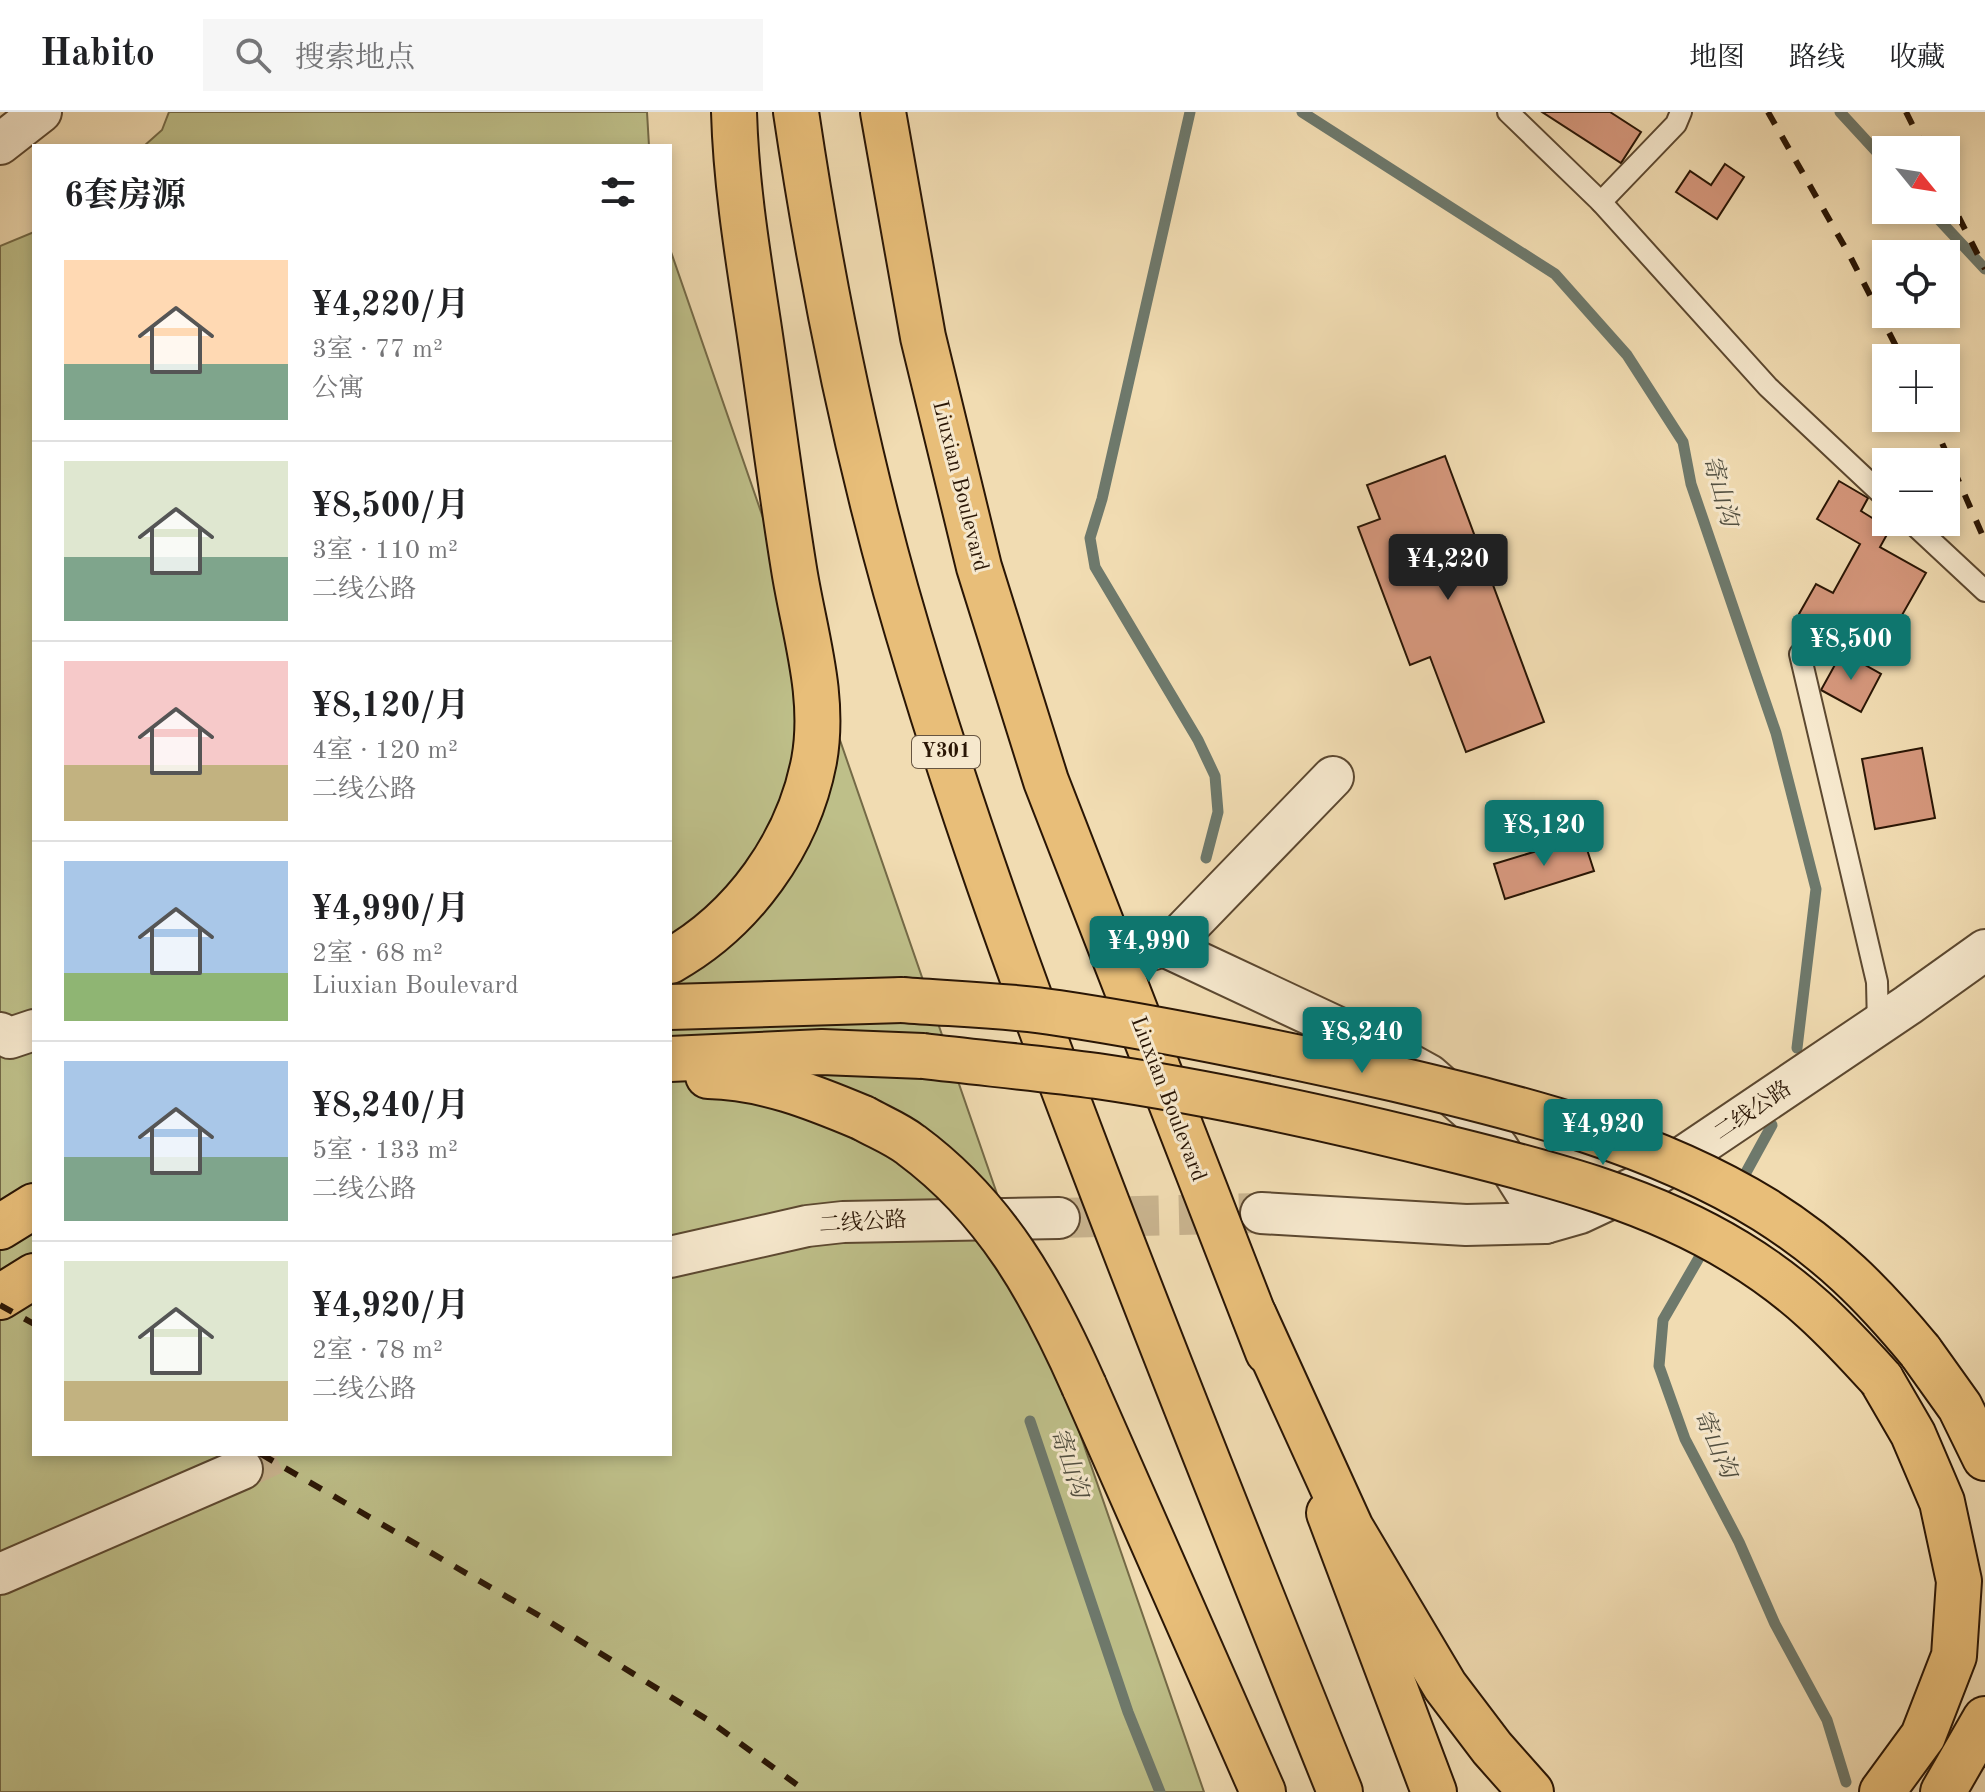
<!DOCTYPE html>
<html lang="zh">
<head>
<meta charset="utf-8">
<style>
	:root { --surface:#fff; --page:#f6f6f6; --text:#202124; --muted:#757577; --line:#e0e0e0; --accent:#0f766e }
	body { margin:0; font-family:"Old Standard TT","Noto Serif SC",serif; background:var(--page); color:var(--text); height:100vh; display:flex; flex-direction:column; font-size:30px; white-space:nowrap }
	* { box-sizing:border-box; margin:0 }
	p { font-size:26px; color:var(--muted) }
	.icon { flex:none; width:44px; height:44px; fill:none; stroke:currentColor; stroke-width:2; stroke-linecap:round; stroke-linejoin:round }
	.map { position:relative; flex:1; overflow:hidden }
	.drawer { position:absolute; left:32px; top:32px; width:640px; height:1312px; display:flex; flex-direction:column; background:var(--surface); border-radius:0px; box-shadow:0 4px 12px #0003 }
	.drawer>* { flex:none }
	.needle { width:52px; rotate:120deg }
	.controls { position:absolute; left:1872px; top:24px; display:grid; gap:16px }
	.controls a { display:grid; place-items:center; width:88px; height:88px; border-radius:0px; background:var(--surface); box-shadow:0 4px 12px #0003; font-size:40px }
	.price { position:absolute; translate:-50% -68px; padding:0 18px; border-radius:8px; background:var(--accent); color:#fff; font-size:26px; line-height:52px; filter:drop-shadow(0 2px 4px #0008) }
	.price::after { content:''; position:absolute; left:50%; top:48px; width:24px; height:18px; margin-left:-12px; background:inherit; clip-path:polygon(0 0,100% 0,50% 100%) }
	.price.on { background:#222; color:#fff }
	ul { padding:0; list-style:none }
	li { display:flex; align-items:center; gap:24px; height:200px; padding:0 32px }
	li+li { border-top:2px solid var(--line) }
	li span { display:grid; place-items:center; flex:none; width:224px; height:160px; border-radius:0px; color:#555 }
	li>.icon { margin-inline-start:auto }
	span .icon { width:96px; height:96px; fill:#fffc; stroke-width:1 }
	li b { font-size:34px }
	h2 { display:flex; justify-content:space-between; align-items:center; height:96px; padding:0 32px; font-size:34px }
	header { display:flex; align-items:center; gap:48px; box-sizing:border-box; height:112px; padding:0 40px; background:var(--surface); border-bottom:2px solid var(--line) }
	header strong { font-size:38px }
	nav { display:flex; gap:44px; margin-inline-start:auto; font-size:28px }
	.search { width:560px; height:72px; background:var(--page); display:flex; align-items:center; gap:20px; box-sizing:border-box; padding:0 28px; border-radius:0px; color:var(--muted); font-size:30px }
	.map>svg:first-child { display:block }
	.green { fill:#bebf89; stroke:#746a47; stroke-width:2 }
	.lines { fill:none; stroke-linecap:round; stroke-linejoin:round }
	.stream { stroke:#6e796c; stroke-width:11 }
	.building { fill:#d5977c; stroke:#2a1605; stroke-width:2 }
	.street-tunnel { stroke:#c9b48f; stroke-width:40; stroke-dasharray:40 20; stroke-linecap:butt }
	.lane-casing { stroke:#5c4830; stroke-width:24 }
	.street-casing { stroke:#5c4830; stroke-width:44 }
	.primary-casing { stroke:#2a1605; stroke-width:48 }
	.highway-casing { stroke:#2a1605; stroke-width:48 }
	.lane { stroke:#f6e8cd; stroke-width:20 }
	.street { stroke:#f6e8cd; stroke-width:40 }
	.primary { stroke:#e8be79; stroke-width:44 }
	.highway { stroke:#e8be79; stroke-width:44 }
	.rail { stroke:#2a1605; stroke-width:6; stroke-dasharray:14 14; stroke-linecap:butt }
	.highway-bridge-casing { stroke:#2a1605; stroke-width:48; stroke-linecap:butt }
	.highway-bridge { stroke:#e8be79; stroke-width:44 }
	.labels { text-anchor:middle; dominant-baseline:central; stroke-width:6; stroke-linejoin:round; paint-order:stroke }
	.shield { fill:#f6e8cd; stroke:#675541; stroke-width:2 }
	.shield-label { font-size:20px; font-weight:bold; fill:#2a1605 }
	.street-label { font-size:22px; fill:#2a1605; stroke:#f6e8cd }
	.water-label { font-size:24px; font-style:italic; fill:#525041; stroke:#f6e8cd }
</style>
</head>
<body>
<header>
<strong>Habito</strong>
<div class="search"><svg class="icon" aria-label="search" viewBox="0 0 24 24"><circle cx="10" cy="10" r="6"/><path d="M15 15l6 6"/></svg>搜索地点</div>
<nav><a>地图</a><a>路线</a><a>收藏</a></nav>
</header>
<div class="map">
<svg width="1985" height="1680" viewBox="0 0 1985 1680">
	<rect width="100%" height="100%" fill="#f1dcb2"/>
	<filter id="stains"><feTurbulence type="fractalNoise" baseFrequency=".0025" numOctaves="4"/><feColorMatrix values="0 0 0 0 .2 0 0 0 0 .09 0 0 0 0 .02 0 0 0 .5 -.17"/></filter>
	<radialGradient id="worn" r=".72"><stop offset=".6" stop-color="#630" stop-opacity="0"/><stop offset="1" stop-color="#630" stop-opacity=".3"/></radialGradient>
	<g class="green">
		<polygon points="169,0 647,0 649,34 144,34 162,18"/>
		<polygon points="34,120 34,1342 670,1342 670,137 1204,1680 0,1680 0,134"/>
	</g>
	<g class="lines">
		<g class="stream">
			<polyline points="1190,0 1102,387 1090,426 1095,455 1198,628 1215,664 1218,700 1206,746"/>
			<polyline points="1302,0 1555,162 1627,243 1683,330 1691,372 1776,621 1816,777 1797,936"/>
			<polyline points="1840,0 1886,50"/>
			<polyline points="1930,98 1985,157"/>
			<polyline points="1738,1075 1772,1013"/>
			<polyline points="1707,1132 1663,1208 1659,1254 1685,1327 1739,1430 1775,1512 1827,1608 1846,1670"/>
			<polyline points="1030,1309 1128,1600 1160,1680"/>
		</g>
	</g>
	<g class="building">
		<polygon points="1542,0 1610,0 1641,20 1621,51"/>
		<polygon points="1725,52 1744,65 1717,107 1676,80 1690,59 1711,73"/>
		<polygon points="1445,344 1544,610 1466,640 1430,545 1410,553 1358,415 1380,407 1367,373"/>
		<polygon points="1839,369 1868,386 1861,399 1890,417 1880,435 1926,461 1877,547 1799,502 1816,472 1833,481 1860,432 1817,407"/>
		<polygon points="1842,540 1881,562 1861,600 1821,578"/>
		<polygon points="1922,636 1935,706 1875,717 1862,647"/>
		<polygon points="1583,725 1594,759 1505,787 1494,752"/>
	</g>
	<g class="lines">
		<g class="street-tunnel">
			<polyline points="1059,1106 1261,1101"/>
			<polyline points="242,1357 275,1342"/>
		</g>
		<defs>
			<g id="lane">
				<polyline points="1508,0 1601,90 1768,275 1886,386"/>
				<polyline points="1601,90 1676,12 1681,0"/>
				<polyline points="1911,410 1985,479"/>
				<polyline points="1800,542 1877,870 1878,914"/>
			</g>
			<g id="street">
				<polyline points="0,32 41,0"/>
				<polyline points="1164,834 1371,931 1429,963 1470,999 1498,1036 1545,1111"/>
				<polyline points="1144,840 1164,834 1182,821 1333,665"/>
				<polyline points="0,921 10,926 34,918"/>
				<polyline points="1261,1101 1466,1113 1545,1111 1580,1101 1644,1071 1908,893 1985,838"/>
				<polyline points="670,1145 807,1114 843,1110 1059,1106"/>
				<polyline points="0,1462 242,1357"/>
			</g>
			<g id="primary">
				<path d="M796,0C820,161 852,322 896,479C952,676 1022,869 1095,1060C1174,1267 1257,1474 1340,1680"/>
				<polyline points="883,0 923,225 979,455 1046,669 1268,1240"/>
				<polyline points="1329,1401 1434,1680"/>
			</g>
			<g id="highway">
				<path d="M670,849C743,808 798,732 814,649C826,584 804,520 794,457C781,377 771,297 759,217C748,145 736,73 734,0"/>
				<polyline points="670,895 902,888"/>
				<polyline points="670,947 822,940 923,944"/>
				<path d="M708,964C763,965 813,985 863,1006"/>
				<polyline points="0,1115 34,1094"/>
				<polyline points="0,1185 34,1164"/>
				<polyline points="1254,1203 1351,1416 1445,1574 1492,1636 1531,1680"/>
				<polyline points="1920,1239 1960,1295 1985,1346"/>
				<polyline points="1881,1267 1913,1322 1942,1390 1959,1469 1954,1544 1923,1624 1882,1680"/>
				<polyline points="1084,1274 1263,1680"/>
				<polyline points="1943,1680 1985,1607"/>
			</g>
		</defs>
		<use href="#lane" class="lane-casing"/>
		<use href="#street" class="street-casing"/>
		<use href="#primary" class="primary-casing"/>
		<use href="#highway" class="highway-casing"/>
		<use href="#lane" class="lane"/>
		<use href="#street" class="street"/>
		<use href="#primary" class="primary"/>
		<use href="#highway" class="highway"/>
		<g class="rail">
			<polyline points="1768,0 1850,144 1902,246"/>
			<polyline points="1906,0 1925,38"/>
			<polyline points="1946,80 1985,157"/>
			<polyline points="1931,306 1985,429"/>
			<polyline points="0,1193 34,1212"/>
			<polyline points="261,1342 545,1507 708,1608 807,1680"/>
		</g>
		<defs>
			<g id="highway-bridge">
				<path d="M902,888C953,892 1007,893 1058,901C1171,918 1285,942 1396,967C1523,997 1653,1029 1765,1098C1830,1139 1872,1181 1920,1239"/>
				<path d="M923,944C981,951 1039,956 1097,964C1219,982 1340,1009 1459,1039C1555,1063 1651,1088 1736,1140C1797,1177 1834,1215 1881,1267"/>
				<path d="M863,1006C879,1015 897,1022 911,1033C996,1096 1042,1179 1084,1274"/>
			</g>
		</defs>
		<use href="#highway-bridge" class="highway-bridge-casing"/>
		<use href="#highway-bridge" class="highway-bridge"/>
	</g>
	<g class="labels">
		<rect class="shield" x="912" y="624" width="68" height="32" rx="6"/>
		<g class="shield-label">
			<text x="946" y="640">Y301</text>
		</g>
		<g class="street-label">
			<text transform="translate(960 374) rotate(76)">Liuxian Boulevard</text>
			<text transform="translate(1168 987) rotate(69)">Liuxian Boulevard</text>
			<text transform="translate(1753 999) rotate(-34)">二线公路</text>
			<text transform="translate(863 1111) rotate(-4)">二线公路</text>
		</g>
		<g class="water-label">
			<text transform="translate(1719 379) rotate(74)">寄山沟</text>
			<text transform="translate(1714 1332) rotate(66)">寄山沟</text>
			<text transform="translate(1068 1351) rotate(71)">寄山沟</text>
		</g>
	</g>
	<rect width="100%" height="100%" filter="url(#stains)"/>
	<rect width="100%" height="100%" fill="url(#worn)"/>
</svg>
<div class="controls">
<a><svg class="needle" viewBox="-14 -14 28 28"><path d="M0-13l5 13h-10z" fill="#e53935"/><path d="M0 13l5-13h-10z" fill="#757577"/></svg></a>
<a><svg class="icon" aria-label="locate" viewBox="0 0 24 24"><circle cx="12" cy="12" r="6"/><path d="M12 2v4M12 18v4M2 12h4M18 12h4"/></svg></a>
<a>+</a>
<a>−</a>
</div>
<b class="price on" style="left:1448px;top:490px">¥4,220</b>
<b class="price" style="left:1851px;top:570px">¥8,500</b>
<b class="price" style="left:1544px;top:756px">¥8,120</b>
<b class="price" style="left:1149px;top:872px">¥4,990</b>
<b class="price" style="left:1362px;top:963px">¥8,240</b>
<b class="price" style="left:1603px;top:1055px">¥4,920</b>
<section class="drawer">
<h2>6套房源<svg class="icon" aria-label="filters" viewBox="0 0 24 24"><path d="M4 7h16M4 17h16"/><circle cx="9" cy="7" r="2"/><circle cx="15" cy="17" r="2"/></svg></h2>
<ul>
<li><span style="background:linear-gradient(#ffd9b3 65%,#7fa58c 0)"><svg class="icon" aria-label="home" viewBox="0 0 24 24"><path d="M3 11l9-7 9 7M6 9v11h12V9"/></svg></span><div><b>¥4,220/月</b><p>3室 · 77 m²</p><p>公寓</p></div></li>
<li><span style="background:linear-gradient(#dfe7d0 60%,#7fa58c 0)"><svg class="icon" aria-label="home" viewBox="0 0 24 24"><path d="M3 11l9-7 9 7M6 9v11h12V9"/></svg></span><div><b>¥8,500/月</b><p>3室 · 110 m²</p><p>二线公路</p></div></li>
<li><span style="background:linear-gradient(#f6c9c9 65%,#c2b280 0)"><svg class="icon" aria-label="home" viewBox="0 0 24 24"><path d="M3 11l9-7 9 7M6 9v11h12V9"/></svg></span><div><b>¥8,120/月</b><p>4室 · 120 m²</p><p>二线公路</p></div></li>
<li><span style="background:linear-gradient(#a9c7e8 70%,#8fb573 0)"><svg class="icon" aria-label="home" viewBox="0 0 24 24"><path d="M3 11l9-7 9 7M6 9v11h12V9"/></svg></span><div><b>¥4,990/月</b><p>2室 · 68 m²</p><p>Liuxian Boulevard</p></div></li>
<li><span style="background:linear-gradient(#a9c7e8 60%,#7fa58c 0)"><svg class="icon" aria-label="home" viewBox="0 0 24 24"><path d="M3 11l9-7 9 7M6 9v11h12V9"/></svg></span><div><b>¥8,240/月</b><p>5室 · 133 m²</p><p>二线公路</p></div></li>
<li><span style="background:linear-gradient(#dfe7d0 75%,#c2b280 0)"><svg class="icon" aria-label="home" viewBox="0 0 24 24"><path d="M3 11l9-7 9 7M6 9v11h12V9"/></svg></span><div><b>¥4,920/月</b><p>2室 · 78 m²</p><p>二线公路</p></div></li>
</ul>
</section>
</div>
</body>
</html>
